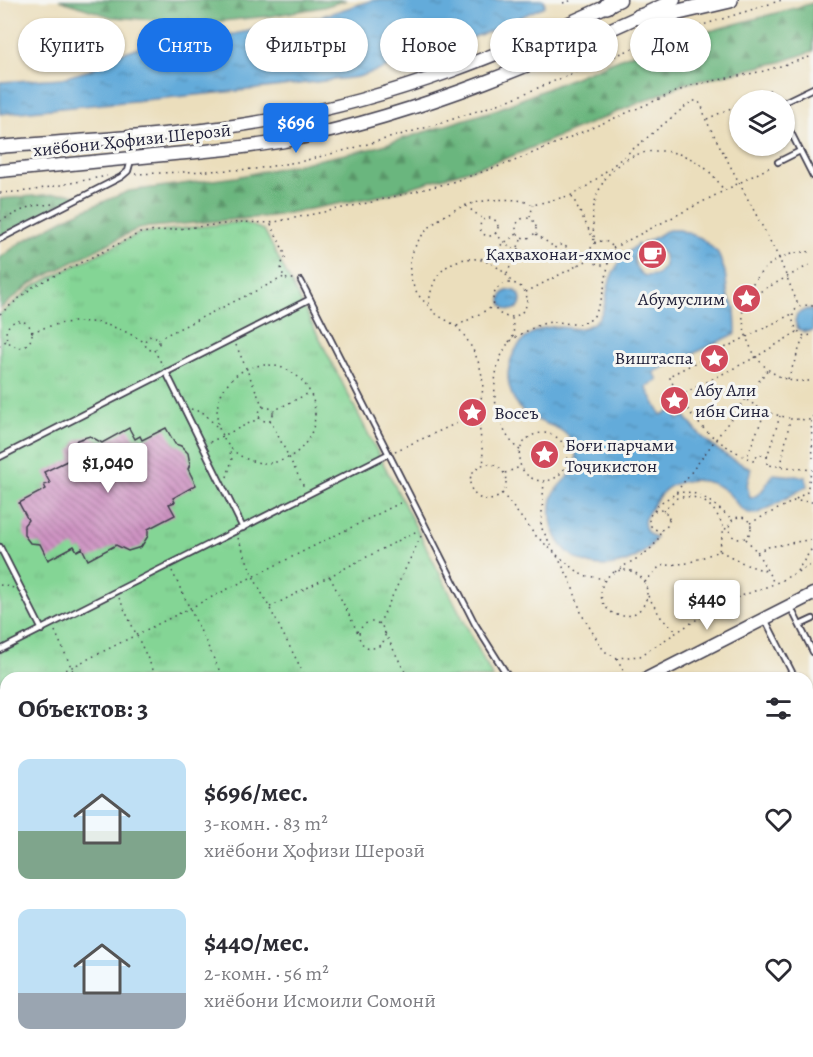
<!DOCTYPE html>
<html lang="ru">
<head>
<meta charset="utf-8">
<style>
	:root { --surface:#fff; --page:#f2f2f3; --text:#2b2b33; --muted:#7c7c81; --accent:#1a73e8 }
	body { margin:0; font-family:Alegreya,serif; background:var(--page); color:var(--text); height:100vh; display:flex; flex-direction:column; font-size:22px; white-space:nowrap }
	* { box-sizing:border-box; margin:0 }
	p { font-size:20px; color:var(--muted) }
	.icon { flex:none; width:33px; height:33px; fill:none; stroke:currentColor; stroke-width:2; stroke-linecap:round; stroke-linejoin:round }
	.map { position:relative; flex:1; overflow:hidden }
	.side { position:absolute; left:0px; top:672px; width:813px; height:386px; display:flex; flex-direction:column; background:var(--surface); border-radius:18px 18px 0 0; box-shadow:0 2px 4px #0004 }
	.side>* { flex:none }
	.top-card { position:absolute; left:18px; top:18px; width:777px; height:54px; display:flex; gap:12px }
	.tools { position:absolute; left:729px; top:90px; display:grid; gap:12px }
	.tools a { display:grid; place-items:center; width:66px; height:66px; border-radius:50%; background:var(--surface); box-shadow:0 2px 4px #0004; font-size:30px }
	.price { position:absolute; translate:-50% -51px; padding:0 14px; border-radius:6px; background:#fff; color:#222; font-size:20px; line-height:39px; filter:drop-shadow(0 2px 3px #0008) }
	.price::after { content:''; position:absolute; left:50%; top:36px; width:18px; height:14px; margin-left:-9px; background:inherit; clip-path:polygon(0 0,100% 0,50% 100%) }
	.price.on { background:var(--accent); color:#fff }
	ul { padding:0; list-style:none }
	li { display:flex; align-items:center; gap:18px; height:150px; padding:0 18px }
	li span { display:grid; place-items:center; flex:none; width:168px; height:120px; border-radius:12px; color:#555 }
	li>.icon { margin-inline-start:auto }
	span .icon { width:72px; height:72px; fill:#fffc; stroke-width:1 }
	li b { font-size:26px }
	h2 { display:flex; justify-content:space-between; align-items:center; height:72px; padding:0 18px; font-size:26px }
	.tag { padding:0 21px; border-radius:27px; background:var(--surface); box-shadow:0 2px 4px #0004; font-size:21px; line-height:54px }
	.tag.on { background:var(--accent); color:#fff }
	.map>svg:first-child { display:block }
	.grass { fill:#84d595; stroke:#537c68; stroke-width:1.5 }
	.forest { fill:url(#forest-firs); stroke:#466c5c; stroke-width:1.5 }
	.park { fill:url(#park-tufts); stroke:#537c68; stroke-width:1.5 }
	.water { fill:url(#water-ripples); stroke:#42668a; stroke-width:1.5 }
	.building { fill:url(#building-back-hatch) }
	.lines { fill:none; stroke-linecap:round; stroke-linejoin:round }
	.lane-casing { stroke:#403e4e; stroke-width:8 }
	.street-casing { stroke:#403e4e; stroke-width:11 }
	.secondary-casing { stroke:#403e4e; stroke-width:15 }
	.highway-casing { stroke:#403e4e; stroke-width:18 }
	.path { stroke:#403e4e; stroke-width:1.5; stroke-dasharray:1.5 4.5; stroke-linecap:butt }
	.lane { stroke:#fff; stroke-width:4.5 }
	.street { stroke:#fff; stroke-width:8 }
	.secondary { stroke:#fff; stroke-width:12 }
	.highway { stroke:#fff; stroke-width:15 }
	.labels { text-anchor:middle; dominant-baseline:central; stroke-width:6; stroke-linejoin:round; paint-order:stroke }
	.street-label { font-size:18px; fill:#22223b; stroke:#f6f6f2 }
	.poi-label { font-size:18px; fill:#22223b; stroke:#f6f6f2; text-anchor:end }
</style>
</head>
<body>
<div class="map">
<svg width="813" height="1057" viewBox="0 0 813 1057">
	<defs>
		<pattern id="forest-firs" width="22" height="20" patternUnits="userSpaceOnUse" patternTransform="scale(1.5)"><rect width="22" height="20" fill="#6bb67e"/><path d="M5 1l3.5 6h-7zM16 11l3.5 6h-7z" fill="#589468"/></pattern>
		<pattern id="park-tufts" width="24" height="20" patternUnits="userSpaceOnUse" patternTransform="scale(1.5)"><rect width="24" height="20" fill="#84d595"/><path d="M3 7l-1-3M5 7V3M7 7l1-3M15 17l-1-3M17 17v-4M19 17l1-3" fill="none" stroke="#72b781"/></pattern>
		<pattern id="water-ripples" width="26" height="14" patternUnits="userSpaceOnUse" patternTransform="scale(1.5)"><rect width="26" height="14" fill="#63abda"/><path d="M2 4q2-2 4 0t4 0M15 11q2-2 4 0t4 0" fill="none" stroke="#518bb2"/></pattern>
		<pattern id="building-back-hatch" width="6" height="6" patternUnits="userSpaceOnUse" patternTransform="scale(1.5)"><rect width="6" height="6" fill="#ce93c2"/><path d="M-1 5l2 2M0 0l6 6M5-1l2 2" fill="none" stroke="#a7789f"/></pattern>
	</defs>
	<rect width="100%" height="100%" fill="#f6f6f2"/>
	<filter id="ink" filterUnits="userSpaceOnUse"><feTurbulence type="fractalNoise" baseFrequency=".0167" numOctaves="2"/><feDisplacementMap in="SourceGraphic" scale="12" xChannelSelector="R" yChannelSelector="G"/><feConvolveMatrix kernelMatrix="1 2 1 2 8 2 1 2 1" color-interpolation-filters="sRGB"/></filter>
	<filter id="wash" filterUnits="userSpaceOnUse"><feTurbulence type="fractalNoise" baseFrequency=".008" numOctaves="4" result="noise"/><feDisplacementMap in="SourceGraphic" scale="24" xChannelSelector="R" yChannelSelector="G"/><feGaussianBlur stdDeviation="1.35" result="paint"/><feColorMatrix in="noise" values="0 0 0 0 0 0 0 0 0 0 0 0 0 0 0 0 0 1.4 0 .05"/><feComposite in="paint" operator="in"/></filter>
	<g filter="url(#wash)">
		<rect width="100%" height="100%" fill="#ebdebc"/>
		<polygon class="grass" points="0,916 6,928 6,979 0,967"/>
		<g class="forest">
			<polygon points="59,0 346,0 323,7 270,16 202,23 112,17"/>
			<polygon points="813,3 813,51 780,62 684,84 507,158 385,195 272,216 139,228 32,283 0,309 0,258 20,243 72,215 129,191 236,177 370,149 498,109 643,49"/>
			<polygon points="68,193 77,196 0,236 0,199"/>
		</g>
		<g class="park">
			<polygon points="242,222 264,230 493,678 6,678 6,889 0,877 0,314 34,286 140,233"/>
			<polygon points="90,1052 737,1052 741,1057 93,1057"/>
		</g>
		<g class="water">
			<polygon points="373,0 544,0 545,6 490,31 434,52 358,77 248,90 0,114 0,82 63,78 90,70 116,55 152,43 181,43 200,37 234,34 319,17"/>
			<path d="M669,230H680L701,238L718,253L725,272L728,297L735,308L736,331L735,334L654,372L658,380L646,387L661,415L673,410L678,420L685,416C701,440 724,457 751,468L747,485L750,498C761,496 767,484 773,474L806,477L807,486C798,491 761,514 755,514C740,514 736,500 727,492C708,476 677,476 660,495C654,502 650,511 645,518C642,528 648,534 656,538C648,551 634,560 619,564C578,575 543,540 552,499C556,479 586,475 573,444C561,417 526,430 512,395C509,387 507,376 509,368C512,347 530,328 552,327C567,326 578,333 592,324C609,313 604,292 612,275C618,262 627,252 638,244L640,247C630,257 634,270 645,276L657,275L665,266L664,255L657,246L644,245L643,243C654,240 659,233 669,230Z"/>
			<circle cx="511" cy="300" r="10"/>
			<polygon points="807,309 813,310 813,331 805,332 798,329 795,321 797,314"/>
		</g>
		<g id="blocks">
			<polygon class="building" points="129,428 135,439 140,436 142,440 166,428 175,444 181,446 188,453 190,464 188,469 196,485 173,498 175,502 169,504 175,515 148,529 148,536 141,547 128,551 116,545 88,560 82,548 77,551 74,546 48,560 40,544 30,543 24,535 24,525 28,520 19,503 46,489 44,485 50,483 44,472 71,459 70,452 77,440 90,436 102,443"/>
		</g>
	</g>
	<g filter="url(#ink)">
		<use href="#blocks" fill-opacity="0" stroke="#403e4e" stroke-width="1.5"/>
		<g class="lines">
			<defs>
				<g id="lane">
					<polyline points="784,102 813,88"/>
					<polyline points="784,119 813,176"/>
					<polyline points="778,162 800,151"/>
					<polyline points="0,239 121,177 128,171 131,160"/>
					<polyline points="301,281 475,624 509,678"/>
					<polyline points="166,372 243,528"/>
					<polyline points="0,457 310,299"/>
					<polyline points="0,547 42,630"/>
					<polyline points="790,606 813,652"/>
					<polyline points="765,619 795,678"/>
					<polyline points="800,625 813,619"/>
					<polyline points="0,650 388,454"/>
					<polyline points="807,700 813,705"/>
					<polyline points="807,732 813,725"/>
					<polyline points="807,990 813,986"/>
				</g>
				<g id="street">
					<polyline points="0,896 6,907"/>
					<polyline points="770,1052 774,1057"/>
				</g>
				<g id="secondary">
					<path d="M0,147C92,139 186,136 276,119C396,98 510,51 620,0"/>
					<path d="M0,171C54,166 109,160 163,155C206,151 248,148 290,140C424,113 551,58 674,0"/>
					<polyline points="648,678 813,594"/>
					<polyline points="79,1052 82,1057"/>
				</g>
				<g id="highway">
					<polyline points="607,6 612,0"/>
					<polyline points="639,17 670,14 730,0"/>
				</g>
			</defs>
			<use href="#lane" class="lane-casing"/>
			<use href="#street" class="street-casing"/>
			<use href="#secondary" class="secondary-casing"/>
			<use href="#highway" class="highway-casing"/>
			<g class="path">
				<polyline points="563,3 573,0"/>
				<polyline points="747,100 769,90 775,100"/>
				<polyline points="707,119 740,104"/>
				<polyline points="135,174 255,169 303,161 350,149 435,125 504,102 646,43 782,0"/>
				<polyline points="0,193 29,191 107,176"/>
				<polyline points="572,196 594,240"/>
				<polyline points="466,206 483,219"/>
				<polyline points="530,217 533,205"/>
				<circle cx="526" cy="228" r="10"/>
				<circle cx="489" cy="227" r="9"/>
				<polyline points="0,221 31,206 53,204"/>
				<path d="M271,224L286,256C280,264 279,272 287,279H295"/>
				<polyline points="495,233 510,248"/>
				<polyline points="536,234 554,247"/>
				<circle cx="602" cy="253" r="12"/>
				<path d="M595,243C593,229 591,215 595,202C612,137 693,135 724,191"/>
				<circle cx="561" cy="253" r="8"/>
				<polyline points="518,247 522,238"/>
				<circle cx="515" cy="255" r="7"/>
				<polyline points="613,248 772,166"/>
				<polyline points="522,254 553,253"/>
				<polyline points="568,257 579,265"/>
				<polyline points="481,259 517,234"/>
				<polyline points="507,274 512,262"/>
				<circle cx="510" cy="300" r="17"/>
				<polyline points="526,292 592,258"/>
				<polygon points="744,293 747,294 746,299 750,297 749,303 745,305 739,301 740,296"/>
				<path d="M747,294C759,267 783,250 813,252"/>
				<polyline points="750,297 813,263"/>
				<path d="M429,304C430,294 432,285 437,277C457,248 496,256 512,283"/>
				<path d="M743,305C740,336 756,371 789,380C797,382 805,381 813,381"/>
				<path d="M813,306C790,301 786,324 804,336L813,335"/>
				<polyline points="0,314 34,286 140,233 242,222 270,223 372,202 449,183 512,162 692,85 764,71 813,56"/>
				<circle cx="19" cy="334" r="13"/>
				<polyline points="457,326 494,306"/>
				<path d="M32,332C74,316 106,318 144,342"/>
				<path d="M797,332L756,357L679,396C701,432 717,442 753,461L758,454L767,457V465L813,470"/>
				<circle cx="152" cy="343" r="7"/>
				<polyline points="158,339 284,277"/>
				<polyline points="509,342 514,335 512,318"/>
				<polyline points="236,345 263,407"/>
				<polyline points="0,346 7,340"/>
				<polyline points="154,350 163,366"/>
				<circle cx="266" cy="414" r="49"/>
				<polyline points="788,379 804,336"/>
				<polyline points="678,395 669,376 794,313"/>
				<polyline points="747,400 765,412 747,456"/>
				<circle cx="473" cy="414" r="11"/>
				<path d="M479,404C490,380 475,347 458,328C452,322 442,319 435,313C433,311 422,299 420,297C388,254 437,209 479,202C494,199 519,197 533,205L572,195L589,185L692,101H698L702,106L706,120L779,258L799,307"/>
				<circle cx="266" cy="414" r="7"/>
				<polyline points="191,409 204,413 216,426"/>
				<polyline points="273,411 309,393"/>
				<polyline points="765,412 789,418"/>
				<polyline points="270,420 305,489"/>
				<polyline points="811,421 813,458"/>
				<polyline points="479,424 484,464"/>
				<circle cx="543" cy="457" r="24"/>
				<polyline points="210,442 260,418"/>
				<path d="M520,450C514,447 512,442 508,437C491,411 490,371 507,345C511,339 523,333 529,330C536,326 544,323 551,322C565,321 578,329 591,319C601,311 607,276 608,263"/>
				<polyline points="395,451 464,420"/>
				<polyline points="767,457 780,416"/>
				<circle cx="488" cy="482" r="18"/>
				<polyline points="781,466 790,419 811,420 813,416"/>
				<polyline points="505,473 520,467"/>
				<polyline points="227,477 232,460 229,448"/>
				<polyline points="544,481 541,527 554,551"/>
				<polyline points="502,493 535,535 556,554 570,580 582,615 604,651 617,658 640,656 722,603 774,584 813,564"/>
				<path d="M676,493C701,488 714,506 732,519"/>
				<polyline points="796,499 807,492 811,471"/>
				<circle cx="659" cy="520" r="10"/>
				<polyline points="654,511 660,503 675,494 768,369"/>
				<path d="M663,511L677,498C700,492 716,507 723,527"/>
				<circle cx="740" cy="528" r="11"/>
				<polyline points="750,523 794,501 813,502"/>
				<polyline points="238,538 253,576 306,678"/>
				<polyline points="746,539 757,552 774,583"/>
				<polyline points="720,551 747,565 769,572"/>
				<polyline points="757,552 768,547 813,539"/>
				<polyline points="557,555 582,575 604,579"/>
				<circle cx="624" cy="593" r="23"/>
				<polyline points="172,571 223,678"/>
				<polyline points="797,571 813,547"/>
				<path d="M615,572C629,561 660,551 660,530"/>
				<polyline points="330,577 359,635"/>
				<polyline points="645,582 660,566 688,563 719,551 724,528 728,530"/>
				<polyline points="0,585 14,588"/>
				<polyline points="648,596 662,619 676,631"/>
				<polyline points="119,598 157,678"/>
				<polyline points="270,607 419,530"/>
				<circle cx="372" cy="635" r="13"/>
				<polyline points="379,624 421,536"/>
				<polyline points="55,631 76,678"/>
				<polyline points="385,633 408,678"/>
				<polyline points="617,658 627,678"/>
				<polyline points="50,678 404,501"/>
				<polyline points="0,703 6,700"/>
				<polyline points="0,743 6,740"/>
				<polyline points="0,789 6,791"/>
				<polyline points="0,981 6,994"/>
				<polyline points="0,988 6,985"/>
				<polyline points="0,1038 6,1050"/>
				<polyline points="807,1039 813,1035"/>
				<polyline points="7,1052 10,1057"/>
				<polyline points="35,1052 38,1057"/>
				<polyline points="104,1052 107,1057"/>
				<polyline points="106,1052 121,1057"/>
				<polyline points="208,1052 210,1057"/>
				<polyline points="337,1052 340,1057"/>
				<polyline points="349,1052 352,1057"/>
				<polyline points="372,1052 374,1057"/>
				<polyline points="391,1052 394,1057"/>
				<polyline points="413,1052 416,1057"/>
				<polyline points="424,1052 426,1057"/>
				<polyline points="557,1052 575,1057"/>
				<polyline points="584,1052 602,1057"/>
				<polyline points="791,1052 795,1057"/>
				<polyline points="415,1055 422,1052"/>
				<polyline points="239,1057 250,1052"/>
				<polyline points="280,1057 290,1052"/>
				<polyline points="319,1057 330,1052"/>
				<polyline points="334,1057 335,1052"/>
				<polyline points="516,1057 519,1052"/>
			</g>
			<use href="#lane" class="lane"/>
			<use href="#street" class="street"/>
			<use href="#secondary" class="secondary"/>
			<use href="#highway" class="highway"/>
		</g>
	</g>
	<defs>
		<symbol id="cafe-disc" viewBox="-11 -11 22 22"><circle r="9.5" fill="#d1495b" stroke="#f6f6f2"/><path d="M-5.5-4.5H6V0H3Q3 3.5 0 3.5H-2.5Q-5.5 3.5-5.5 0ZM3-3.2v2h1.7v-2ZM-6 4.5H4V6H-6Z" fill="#fff"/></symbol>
		<symbol id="sight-disc" viewBox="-11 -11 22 22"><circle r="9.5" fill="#d1495b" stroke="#f6f6f2"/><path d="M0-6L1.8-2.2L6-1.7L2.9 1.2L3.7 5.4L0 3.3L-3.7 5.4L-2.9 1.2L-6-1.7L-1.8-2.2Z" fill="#fff"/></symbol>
	</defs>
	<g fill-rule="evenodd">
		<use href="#cafe-disc" x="636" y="238" width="33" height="33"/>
		<use href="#sight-disc" x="730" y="282" width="33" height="33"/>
		<use href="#sight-disc" x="698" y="342" width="33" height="33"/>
		<use href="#sight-disc" x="658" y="384" width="33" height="33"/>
		<use href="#sight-disc" x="456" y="396" width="33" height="33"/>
		<use href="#sight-disc" x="528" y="438" width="33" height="33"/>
	</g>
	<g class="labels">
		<g class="street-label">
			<text transform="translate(132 140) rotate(-6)">хиёбони Ҳофизи Шерозӣ</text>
		</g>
		<g class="poi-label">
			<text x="631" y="254">Қаҳвахонаи-яхмос</text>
			<text x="725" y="299">Абумуслим</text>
			<text x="693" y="358">Виштаспа</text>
			<text x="695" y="390" text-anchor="start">Абу Али<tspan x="695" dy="21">ибн Сина</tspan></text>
			<text x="494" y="413" text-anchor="start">Восеъ</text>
			<text x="565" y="445" text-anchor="start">Боғи парчами<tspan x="565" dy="21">Тоҷикистон</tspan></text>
		</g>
	</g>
</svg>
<div class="tools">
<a><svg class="icon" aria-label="layers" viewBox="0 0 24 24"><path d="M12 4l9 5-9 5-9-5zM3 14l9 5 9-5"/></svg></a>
</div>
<b class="price on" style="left:296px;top:154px">$696</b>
<b class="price" style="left:108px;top:494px">$1,040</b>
<b class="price" style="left:707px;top:631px">$440</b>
<div class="top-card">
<a class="tag">Купить</a>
<a class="tag on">Снять</a>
<a class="tag">Фильтры</a>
<a class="tag">Новое</a>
<a class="tag">Квартира</a>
<a class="tag">Дом</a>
</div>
<section class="side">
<h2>Объектов: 3<svg class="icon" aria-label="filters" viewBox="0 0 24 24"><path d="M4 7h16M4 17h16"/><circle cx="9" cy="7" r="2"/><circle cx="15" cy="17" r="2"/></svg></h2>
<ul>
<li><span style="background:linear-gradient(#bfe0f5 60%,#7fa58c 0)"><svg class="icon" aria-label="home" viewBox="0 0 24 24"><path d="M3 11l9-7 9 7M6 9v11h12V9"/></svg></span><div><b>$696/мес.</b><p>3-комн. · 83 m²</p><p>хиёбони Ҳофизи Шерозӣ</p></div><svg class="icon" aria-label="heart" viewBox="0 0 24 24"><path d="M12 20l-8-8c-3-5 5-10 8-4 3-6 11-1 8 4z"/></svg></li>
<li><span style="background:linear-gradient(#bfe0f5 70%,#9aa5b1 0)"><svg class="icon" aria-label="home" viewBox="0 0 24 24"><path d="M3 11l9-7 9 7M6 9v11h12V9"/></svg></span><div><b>$440/мес.</b><p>2-комн. · 56 m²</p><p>хиёбони Исмоили Сомонӣ</p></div><svg class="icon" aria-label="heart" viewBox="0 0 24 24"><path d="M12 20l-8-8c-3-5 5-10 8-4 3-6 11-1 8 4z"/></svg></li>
</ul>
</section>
</div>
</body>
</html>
